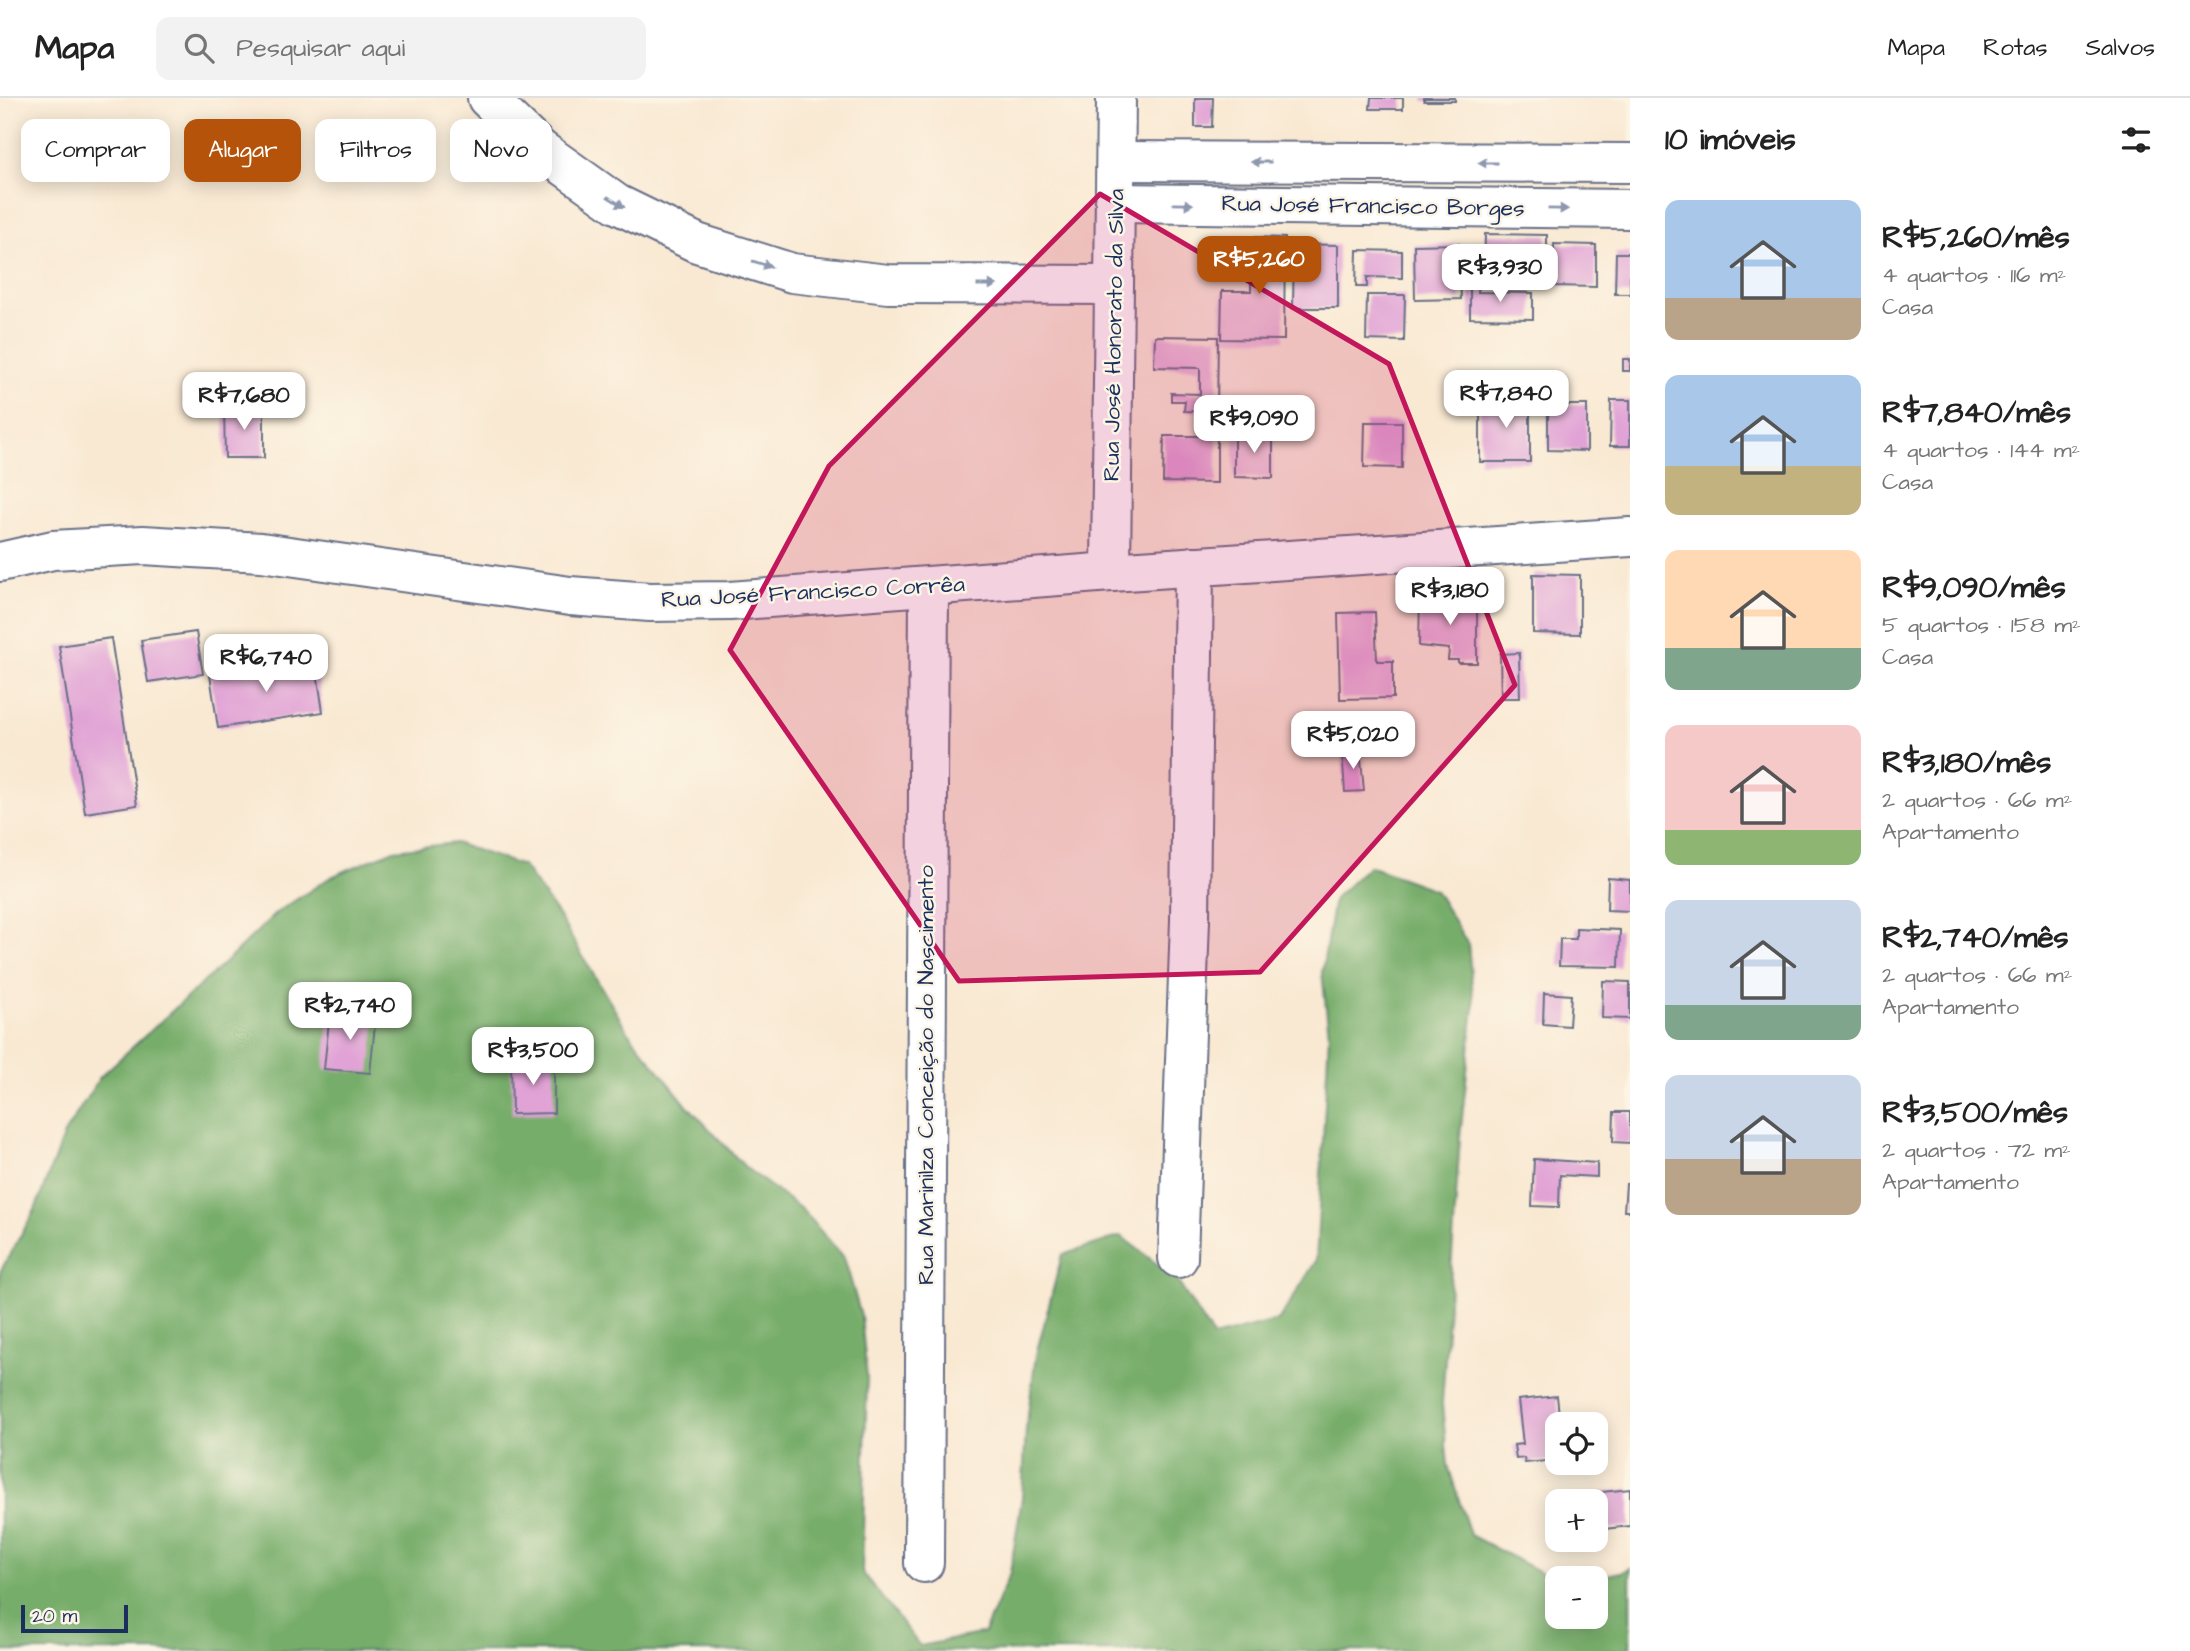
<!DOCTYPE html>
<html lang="pt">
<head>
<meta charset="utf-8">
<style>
	:root { --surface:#fff; --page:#f2f2f2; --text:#222; --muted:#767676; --line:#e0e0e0; --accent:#b45309 }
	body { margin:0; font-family:"Architects Daughter",sans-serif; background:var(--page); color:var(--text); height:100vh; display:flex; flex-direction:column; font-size:26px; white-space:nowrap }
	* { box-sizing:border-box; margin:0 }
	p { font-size:23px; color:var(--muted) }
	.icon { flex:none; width:38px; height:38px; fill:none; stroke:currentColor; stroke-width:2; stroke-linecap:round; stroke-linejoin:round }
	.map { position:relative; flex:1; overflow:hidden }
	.side { display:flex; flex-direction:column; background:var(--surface); width:560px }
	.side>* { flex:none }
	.hud { position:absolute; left:21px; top:21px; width:665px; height:63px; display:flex; gap:14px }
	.buttons { position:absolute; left:1545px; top:1314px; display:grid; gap:14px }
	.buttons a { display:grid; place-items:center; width:63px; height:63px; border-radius:14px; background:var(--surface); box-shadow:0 4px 18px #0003; font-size:35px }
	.scale { position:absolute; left:21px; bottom:18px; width:107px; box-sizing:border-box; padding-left:7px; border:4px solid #1b2f5e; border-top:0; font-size:19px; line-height:24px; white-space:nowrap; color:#1b2f5e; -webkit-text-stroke:5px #fcf5e5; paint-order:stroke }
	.price { position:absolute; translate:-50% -60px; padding:0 16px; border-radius:14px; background:#fff; color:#222; font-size:23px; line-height:46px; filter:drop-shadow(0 2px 4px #0008) }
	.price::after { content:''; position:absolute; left:50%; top:42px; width:21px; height:16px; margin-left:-10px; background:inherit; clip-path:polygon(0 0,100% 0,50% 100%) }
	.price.current { background:var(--accent); color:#fff }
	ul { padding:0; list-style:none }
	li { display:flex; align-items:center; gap:21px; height:175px; padding:0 35px }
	li span { display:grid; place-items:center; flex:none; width:196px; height:140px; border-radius:14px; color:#555 }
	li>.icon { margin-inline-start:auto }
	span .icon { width:84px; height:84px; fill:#fffc; stroke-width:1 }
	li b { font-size:30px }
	h2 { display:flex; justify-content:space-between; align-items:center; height:84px; padding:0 35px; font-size:30px }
	.chip { padding:0 24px; border-radius:14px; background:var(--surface); box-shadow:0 4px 18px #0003; font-size:24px; line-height:63px }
	.chip.current { background:var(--accent); color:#fff }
	header { display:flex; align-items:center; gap:42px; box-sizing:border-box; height:98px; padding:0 35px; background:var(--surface); border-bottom:2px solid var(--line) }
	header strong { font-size:33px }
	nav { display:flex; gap:38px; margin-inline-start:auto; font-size:24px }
	.search { width:490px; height:63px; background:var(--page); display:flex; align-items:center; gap:18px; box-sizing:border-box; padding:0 24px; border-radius:14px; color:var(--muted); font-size:26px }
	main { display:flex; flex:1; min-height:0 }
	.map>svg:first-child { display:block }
	.forest { fill:#77ad6b; stroke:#496e64; stroke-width:2 }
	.building { fill:#e1a3d6 }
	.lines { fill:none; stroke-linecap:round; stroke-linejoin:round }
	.minor-casing { stroke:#697087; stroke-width:42 }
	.major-casing { stroke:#697087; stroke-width:42 }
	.minor { stroke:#fff; stroke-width:38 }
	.major { stroke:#fff; stroke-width:38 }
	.oneway { fill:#8d97ae }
	.marked { fill:#c2185b; fill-opacity:0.2; stroke:#c2185b; stroke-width:5; stroke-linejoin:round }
	.labels { text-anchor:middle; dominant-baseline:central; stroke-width:5; stroke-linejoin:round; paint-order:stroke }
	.street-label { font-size:23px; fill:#1b2f5e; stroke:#fcf5e5 }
</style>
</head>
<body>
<header>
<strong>Mapa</strong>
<div class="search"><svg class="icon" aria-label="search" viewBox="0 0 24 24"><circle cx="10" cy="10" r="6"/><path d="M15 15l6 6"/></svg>Pesquisar aqui</div>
<nav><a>Mapa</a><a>Rotas</a><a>Salvos</a></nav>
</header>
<main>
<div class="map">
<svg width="1630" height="1553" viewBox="0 0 1630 1553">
	<rect width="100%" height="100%" fill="#fcf5e5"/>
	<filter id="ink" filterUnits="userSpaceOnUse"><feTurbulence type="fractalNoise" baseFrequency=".0143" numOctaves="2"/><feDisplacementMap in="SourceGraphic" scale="14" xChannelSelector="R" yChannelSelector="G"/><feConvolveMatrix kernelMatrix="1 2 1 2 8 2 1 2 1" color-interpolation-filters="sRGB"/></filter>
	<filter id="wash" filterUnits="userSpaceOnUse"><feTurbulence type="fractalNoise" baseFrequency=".00686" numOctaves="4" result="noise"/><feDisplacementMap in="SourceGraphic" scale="28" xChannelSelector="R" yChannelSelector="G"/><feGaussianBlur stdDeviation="1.57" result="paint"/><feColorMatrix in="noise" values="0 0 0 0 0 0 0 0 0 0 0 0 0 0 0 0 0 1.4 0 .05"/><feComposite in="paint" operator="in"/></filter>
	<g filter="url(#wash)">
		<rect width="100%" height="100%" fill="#f9e9d3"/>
		<polygon class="forest" points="455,745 523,768 558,817 628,934 685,1005 746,1070 801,1111 844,1159 861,1218 867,1280 862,1474 920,1548 984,1535 1010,1475 1022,1400 1026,1331 1036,1257 1062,1157 1121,1138 1176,1181 1213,1239 1279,1222 1316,1163 1329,937 1322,874 1334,801 1369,768 1435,792 1468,846 1474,908 1460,1039 1442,1306 1448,1367 1470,1437 1557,1483 1558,1519 1596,1519 1596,1480 1582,1480 1623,1474 1630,1470 1630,1549 1619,1553 0,1553 0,1174 35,1112 64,1036 100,979 230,860 276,815 331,779 394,752"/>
		<g id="blocks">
			<g class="building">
				<polygon points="1195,0 1213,0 1212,29 1195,29"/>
				<polygon points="1371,0 1403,0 1403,11 1370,11"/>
				<rect x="1424" y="0" width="31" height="3"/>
				<polygon points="1485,136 1547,137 1547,176 1521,176 1521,184 1484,184"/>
				<polygon points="1252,139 1285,140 1284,242 1221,241 1222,193 1251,193"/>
				<polygon points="1294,146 1338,147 1338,210 1293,210"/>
				<polygon points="1459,146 1461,201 1415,202 1414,147"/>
				<polygon points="1554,146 1596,147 1596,189 1554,188"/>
				<polygon points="1357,152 1402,153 1402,180 1367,179 1367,189 1356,189"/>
				<polygon points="1616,155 1630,155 1630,196 1615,196"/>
				<polygon points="1470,183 1479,183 1478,194 1533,195 1533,221 1470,220"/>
				<polygon points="1367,197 1405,197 1404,243 1366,242"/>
				<polygon points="1155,238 1218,239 1217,314 1184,313 1185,303 1171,303 1171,295 1200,296 1200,270 1154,269"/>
				<rect x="1623" y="261" width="7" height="12"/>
				<polygon points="1498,296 1530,297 1530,364 1480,364 1480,309 1497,309"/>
				<polygon points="1611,302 1630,302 1630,348 1610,348"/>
				<polygon points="264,307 264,360 225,360 224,308"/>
				<polygon points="1548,307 1587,307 1587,353 1548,352"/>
				<polygon points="1365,324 1402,324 1402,370 1364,369"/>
				<polygon points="1234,334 1273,334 1273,380 1234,379"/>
				<polygon points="1164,338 1217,338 1217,385 1163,384"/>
				<polygon points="1533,476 1580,477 1580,536 1533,535"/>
				<polygon points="1420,499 1477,500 1477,565 1458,565 1458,562 1448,562 1449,551 1419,548"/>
				<polygon points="1375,514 1377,563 1393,563 1393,600 1340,601 1338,515"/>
				<polygon points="196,534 203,576 148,584 141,542"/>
				<polygon points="111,540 137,707 85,715 59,548"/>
				<polygon points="1519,555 1520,600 1501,600 1500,556"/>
				<polygon points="315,561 323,614 218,630 210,577"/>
				<polygon points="1360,651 1364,693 1345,694 1342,652"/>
				<polygon points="1608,780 1630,782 1630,813 1607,812"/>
				<polygon points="1576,830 1620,832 1619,869 1559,868 1560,841 1576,841"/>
				<polygon points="1603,883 1630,884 1630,921 1602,920"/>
				<polygon points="1544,895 1571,897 1569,928 1543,926"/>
				<polygon points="330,913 376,917 370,975 324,971"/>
				<polygon points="554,962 554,1015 512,1016 511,963"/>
				<polygon points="1614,1014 1630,1014 1630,1045 1613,1044"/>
				<polygon points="1534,1061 1597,1065 1597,1079 1560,1077 1559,1109 1532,1108"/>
				<polygon points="1626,1086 1630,1086 1630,1113 1624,1113"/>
				<polygon points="1557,1298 1560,1326 1558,1326 1558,1362 1525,1365 1524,1360 1516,1361 1514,1347 1523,1346 1518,1302"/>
				<polygon points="1630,1391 1630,1428 1596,1432 1596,1404 1584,1404 1583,1396"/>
			</g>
		</g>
	</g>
	<g filter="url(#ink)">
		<use href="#blocks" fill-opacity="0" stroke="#697087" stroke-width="2"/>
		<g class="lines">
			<defs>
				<g id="minor">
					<polyline points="1116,63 1630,65"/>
					<polyline points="1115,105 1630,111"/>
					<polyline points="0,464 53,452 143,447 261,454 570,498 650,504 730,503 1111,474 1630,439"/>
					<polyline points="1111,474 1114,187"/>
					<polyline points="1178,1160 1190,822 1194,468"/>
					<polyline points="924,1465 929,489"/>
				</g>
				<polyline id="major" points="487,0 540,51 617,106 697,145 792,175 888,186 1114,187 1116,0"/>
			</defs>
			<use href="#minor" class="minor-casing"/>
			<use href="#major" class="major-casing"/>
			<use href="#minor" class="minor"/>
			<use href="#major" class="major"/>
		</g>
		<defs><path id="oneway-solid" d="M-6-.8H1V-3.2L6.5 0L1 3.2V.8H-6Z" transform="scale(1.75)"/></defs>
		<g class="oneway">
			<use href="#oneway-solid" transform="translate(1261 64) rotate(-180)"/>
			<use href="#oneway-solid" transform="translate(1488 65) rotate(-180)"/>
			<use href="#oneway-solid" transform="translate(616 104) rotate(32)"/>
			<use href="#oneway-solid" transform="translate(1183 106) rotate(1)"/>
			<use href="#oneway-solid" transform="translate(1558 111) rotate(1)"/>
			<use href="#oneway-solid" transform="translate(762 166) rotate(17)"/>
			<use href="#oneway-solid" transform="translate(987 187)"/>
		</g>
	</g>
	<path class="marked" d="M1100,96L1389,266L1515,587L1260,874L959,883L730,552L829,368Z"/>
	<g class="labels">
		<g class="street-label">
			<text transform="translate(1373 108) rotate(1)">Rua José Francisco Borges</text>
			<text transform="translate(1114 237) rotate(-89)">Rua José Honorato da Silva</text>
			<text transform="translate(813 494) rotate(-3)">Rua José Francisco Corrêa</text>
			<text transform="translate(926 977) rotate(-90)">Rua Marinilza Conceição do Nascimento</text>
		</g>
	</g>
</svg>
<div class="buttons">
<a><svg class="icon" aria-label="locate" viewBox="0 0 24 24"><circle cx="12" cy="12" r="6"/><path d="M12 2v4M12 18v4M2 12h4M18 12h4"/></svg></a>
<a>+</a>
<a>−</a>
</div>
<div class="scale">20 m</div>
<b class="price current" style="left:1259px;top:198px">R$5,260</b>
<b class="price" style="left:1500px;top:206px">R$3,930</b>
<b class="price" style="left:1506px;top:332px">R$7,840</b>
<b class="price" style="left:244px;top:334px">R$7,680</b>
<b class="price" style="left:1254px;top:357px">R$9,090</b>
<b class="price" style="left:1450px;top:529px">R$3,180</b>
<b class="price" style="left:266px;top:596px">R$6,740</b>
<b class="price" style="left:1353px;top:673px">R$5,020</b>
<b class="price" style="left:350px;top:944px">R$2,740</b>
<b class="price" style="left:533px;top:989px">R$3,500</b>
<div class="hud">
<a class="chip">Comprar</a>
<a class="chip current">Alugar</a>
<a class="chip">Filtros</a>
<a class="chip">Novo</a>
</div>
</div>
<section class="side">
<h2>10 imóveis<svg class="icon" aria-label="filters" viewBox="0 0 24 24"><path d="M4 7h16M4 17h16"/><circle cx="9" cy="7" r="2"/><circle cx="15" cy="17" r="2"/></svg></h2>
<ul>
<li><span style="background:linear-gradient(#a9c7e8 70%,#b9a48a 0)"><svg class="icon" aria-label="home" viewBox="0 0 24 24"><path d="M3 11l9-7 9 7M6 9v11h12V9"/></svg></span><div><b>R$5,260/mês</b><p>4 quartos · 116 m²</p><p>Casa</p></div></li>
<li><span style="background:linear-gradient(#a9c7e8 65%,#c2b280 0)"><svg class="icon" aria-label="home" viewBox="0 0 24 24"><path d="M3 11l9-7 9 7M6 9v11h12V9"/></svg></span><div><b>R$7,840/mês</b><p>4 quartos · 144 m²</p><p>Casa</p></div></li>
<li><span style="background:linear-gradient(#ffd9b3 70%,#7fa58c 0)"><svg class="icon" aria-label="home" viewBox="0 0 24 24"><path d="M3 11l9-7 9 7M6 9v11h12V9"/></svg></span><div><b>R$9,090/mês</b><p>5 quartos · 158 m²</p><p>Casa</p></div></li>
<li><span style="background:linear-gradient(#f6c9c9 75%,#8fb573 0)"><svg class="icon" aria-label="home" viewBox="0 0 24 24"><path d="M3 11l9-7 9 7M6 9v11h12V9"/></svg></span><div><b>R$3,180/mês</b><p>2 quartos · 66 m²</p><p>Apartamento</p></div></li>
<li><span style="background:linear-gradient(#c9d6e8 75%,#7fa58c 0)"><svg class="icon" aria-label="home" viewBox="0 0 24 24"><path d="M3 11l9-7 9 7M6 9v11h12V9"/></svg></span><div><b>R$2,740/mês</b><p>2 quartos · 66 m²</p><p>Apartamento</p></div></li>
<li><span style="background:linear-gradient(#c9d6e8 60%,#b9a48a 0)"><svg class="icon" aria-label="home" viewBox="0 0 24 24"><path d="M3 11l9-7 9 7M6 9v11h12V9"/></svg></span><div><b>R$3,500/mês</b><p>2 quartos · 72 m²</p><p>Apartamento</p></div></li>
</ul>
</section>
</main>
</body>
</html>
